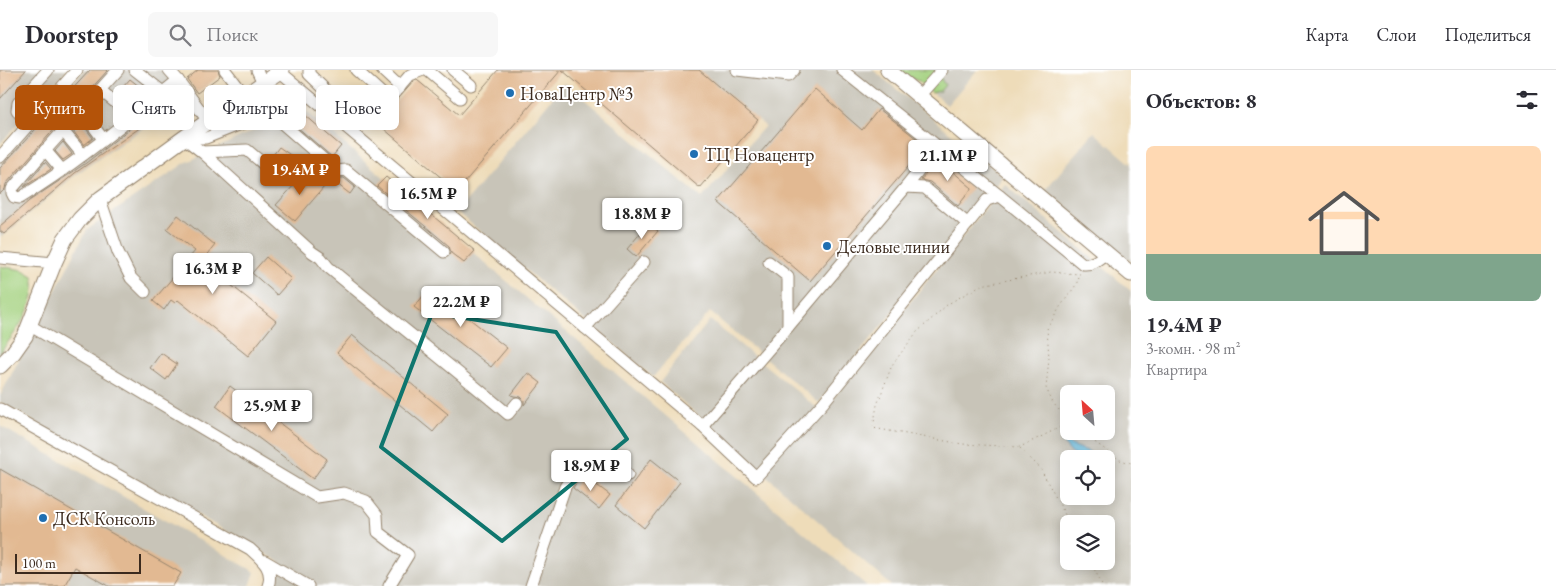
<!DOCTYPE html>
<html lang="ru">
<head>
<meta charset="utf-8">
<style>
	:root { --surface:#fff; --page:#f7f7f7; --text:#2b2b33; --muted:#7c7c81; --line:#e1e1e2; --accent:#b45309 }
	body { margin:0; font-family:"EB Garamond",serif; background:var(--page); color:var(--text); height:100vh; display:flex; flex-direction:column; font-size:19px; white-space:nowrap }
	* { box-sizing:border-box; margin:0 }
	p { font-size:16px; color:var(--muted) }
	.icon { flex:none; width:28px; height:28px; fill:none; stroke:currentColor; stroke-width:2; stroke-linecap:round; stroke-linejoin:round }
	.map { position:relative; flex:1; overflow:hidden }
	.drawer { display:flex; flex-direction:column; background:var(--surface); width:425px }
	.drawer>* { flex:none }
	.top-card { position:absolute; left:15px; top:15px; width:475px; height:45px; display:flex; gap:10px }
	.needle { width:32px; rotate:334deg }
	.buttons { position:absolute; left:1060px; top:315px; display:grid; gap:10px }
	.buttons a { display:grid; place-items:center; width:55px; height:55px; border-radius:8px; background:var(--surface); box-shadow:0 2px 12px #0003; font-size:25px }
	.scale { position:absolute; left:15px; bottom:12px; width:126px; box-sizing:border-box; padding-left:5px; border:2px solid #3b2a1e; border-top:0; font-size:14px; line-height:18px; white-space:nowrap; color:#3b2a1e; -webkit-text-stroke:4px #fff; paint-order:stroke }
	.price { position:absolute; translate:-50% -42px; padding:0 11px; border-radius:5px; background:#fff; color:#222; font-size:16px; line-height:32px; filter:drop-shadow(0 1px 2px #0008) }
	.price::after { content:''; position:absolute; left:50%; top:30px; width:15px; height:11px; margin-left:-8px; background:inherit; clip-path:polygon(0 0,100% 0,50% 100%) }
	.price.active { background:var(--accent); color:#fff }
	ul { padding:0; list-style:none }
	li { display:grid; align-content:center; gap:10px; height:265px; padding:0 15px }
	li span { display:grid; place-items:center; height:155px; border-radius:8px; color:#555 }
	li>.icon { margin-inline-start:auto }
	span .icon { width:90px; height:90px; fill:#fffc; stroke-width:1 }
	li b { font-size:21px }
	h2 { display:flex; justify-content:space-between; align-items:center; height:60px; padding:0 15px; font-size:21px }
	.tag { padding:0 18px; border-radius:8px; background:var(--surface); box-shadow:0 2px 12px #0003; font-size:18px; line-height:45px }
	.tag.active { background:var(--accent); color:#fff }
	header { display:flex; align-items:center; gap:30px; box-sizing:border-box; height:70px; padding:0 25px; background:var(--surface); border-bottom:1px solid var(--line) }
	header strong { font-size:24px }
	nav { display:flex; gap:28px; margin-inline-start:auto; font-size:18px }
	.search { width:350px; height:45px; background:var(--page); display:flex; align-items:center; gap:12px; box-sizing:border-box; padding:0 18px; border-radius:8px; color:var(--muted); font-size:19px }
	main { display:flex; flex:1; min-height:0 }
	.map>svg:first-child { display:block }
	.industrial { fill:#c8c4b8; fill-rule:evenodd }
	.green { fill:#a2d07d; stroke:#6e7d4e }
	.water { fill:#68c1e6; stroke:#527682 }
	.building { fill:#e2b992 }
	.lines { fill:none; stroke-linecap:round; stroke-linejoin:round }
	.minor-casing { stroke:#94836c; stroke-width:13 }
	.major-casing { stroke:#94836c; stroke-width:17 }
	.path { stroke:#94836c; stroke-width:1; stroke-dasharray:1 4; stroke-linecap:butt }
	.minor { stroke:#fff; stroke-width:11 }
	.major { stroke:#fff; stroke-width:15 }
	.marked { fill:none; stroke:#0f766e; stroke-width:4; stroke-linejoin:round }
	.poi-dot { fill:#1f6fb2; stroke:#fff; stroke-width:2 }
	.labels { text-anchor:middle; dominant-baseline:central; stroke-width:4; stroke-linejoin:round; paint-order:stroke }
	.poi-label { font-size:18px; fill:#3b2a1e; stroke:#fff; text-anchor:start }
</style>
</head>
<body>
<header>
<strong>Doorstep</strong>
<div class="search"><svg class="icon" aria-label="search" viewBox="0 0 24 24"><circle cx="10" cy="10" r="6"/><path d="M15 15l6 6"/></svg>Поиск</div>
<nav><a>Карта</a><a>Слои</a><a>Поделиться</a></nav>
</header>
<main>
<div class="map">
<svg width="1131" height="516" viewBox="0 0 1131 516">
	<rect width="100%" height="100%" fill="#fff"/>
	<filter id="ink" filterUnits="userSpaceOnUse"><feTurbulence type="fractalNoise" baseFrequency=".02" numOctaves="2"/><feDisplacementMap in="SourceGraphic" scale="10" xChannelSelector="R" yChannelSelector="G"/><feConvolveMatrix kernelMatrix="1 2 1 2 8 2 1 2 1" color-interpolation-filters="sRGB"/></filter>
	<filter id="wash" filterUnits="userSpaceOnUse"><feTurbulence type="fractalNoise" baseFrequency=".0096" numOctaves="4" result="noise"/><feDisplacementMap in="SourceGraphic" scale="20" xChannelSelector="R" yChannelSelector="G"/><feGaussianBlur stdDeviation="1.12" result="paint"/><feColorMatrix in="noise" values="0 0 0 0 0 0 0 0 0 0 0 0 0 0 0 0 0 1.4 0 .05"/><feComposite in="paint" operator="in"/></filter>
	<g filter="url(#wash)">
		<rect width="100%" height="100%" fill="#eedcb9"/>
		<g class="industrial">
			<polygon points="0,0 67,0 0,74"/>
			<polygon points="84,0 164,0 168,2 181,32 75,105 2,167 0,165 0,93"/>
			<polygon points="699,0 807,0 811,3 814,0 873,0 1003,106 819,333 710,242 653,307 457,142 565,13 702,128 765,56"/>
			<polygon points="906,0 977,0 947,35"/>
			<polygon points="302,38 867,516 276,516 280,492 0,332 0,326 87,160 185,93"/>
			<polygon points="1094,62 1131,94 1131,192 1045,120"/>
			<path d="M1005,114L1131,221V516H892L660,312L710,250L822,342ZM1069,324H1106V361H1069ZM1069,389H1106V426H1069ZM1069,454H1106V491H1069Z"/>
			<polygon points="0,356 255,502 250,516 0,516"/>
		</g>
		<g class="green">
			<polygon points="898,0 940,0 941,9 945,15 940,21 932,23 919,11 907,7"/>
			<path d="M0,196L23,200L33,206C40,233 15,262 0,283Z"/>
		</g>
		<polygon class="water" points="1061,371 1090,382 1098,389 1073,389 1073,385"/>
		<g id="blocks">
			<g class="building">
				<polygon points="0,0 26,0 0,29"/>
				<polygon points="90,0 108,0 40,75 6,114 5,119 0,124 0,98"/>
				<polygon points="198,0 218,0 220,6 197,23 187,9"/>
				<polygon points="498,0 561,0 457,121 377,53 414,11 417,10 459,45"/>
				<polygon points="562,0 699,0 758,50 700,118"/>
				<polygon points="130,9 140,17 142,15 151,22 139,32 123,17"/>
				<polygon points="815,19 862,60 879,39 926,76 810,211 718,132"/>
				<polygon points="172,26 177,32 75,103 4,164 0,161 0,156 29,131 86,93 161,34"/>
				<polygon points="305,45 341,76 332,87 296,56"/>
				<polygon points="81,52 93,68 84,75 73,61"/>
				<polygon points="63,72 72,84 63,90 55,81"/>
				<polygon points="279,77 296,89 286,102 270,89"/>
				<polygon points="938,89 972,118 958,136 930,112 921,110"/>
				<polygon points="45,92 51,99 24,117"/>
				<polygon points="306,102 324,117 295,151 276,135"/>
				<polygon points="386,107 475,181 464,193 451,183 449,176 377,116"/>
				<polygon points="341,108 344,108 355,117 350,124 337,114"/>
				<polygon points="178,145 215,175 205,188 209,192 206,195 276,251 248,286 178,230 175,233 171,230 164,240 153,231 195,181 167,159"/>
				<polygon points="649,153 658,161 636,187 627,179"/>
				<polygon points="266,187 291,209 277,225 252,203"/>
				<polygon points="430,218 507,278 491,297 414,237"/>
				<polygon points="352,265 448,344 433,362 337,283"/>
				<polygon points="161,283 177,294 166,310 150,298"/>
				<polygon points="528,303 541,313 524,335 524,330 521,327 514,326 511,325"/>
				<polygon points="230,316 327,389 313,409 216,336"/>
				<polygon points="651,389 680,412 644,458 616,435"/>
				<polygon points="0,399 181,503 173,516 109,516 75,497 64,516 0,516"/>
				<polygon points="582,404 610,425 599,439 573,418"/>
			</g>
		</g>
	</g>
	<g filter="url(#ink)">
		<use href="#blocks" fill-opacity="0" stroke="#94836c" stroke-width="1"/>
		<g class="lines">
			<defs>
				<g id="minor">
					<path d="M118,0L43,83L12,119V123L14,127L20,128C76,94 127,51 178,10"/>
					<polyline points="135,0 163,22"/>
					<polyline points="169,0 178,10 208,51"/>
					<polyline points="225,0 245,26"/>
					<polyline points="257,0 263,13"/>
					<path d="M278,0L702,356L756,407L823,333L987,130L1000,126L1083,194C1093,195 1099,189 1106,183"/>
					<polyline points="309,0 309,4 339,33"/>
					<polyline points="356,0 389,30"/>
					<polyline points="382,0 400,17"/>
					<polyline points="427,0 460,28"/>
					<polyline points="453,0 471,15"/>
					<polyline points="737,0 788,6 794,0"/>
					<polyline points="842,0 1000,126"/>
					<polyline points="100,20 132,46"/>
					<polyline points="919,26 942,0"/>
					<polyline points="38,39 29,46 21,46 17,40 18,33 48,0"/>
					<polyline points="82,41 103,69"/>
					<polyline points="269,42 337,101 346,100 444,182"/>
					<polyline points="329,44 339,33 378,42 410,5 423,0"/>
					<polyline points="63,61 83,85"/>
					<path d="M184,68L202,82L312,182L321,188L328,197C387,246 449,294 508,344L517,333"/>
					<polyline points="184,68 206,68 241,54 306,25"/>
					<polyline points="45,80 62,100"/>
					<polyline points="202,82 247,80 281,109"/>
					<polyline points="0,87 77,0"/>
					<polyline points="906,117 938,77"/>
					<polyline points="100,129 118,182 131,208 145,222"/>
					<polyline points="0,188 54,193"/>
					<polyline points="769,192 788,207 788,257"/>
					<polyline points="29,255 317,427 344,423 366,431 377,445 378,462 408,485 389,516"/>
					<polyline points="585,258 644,192"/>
					<path d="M0,339L250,479C262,490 274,499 268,516"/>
					<polyline points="702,356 788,257 906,117 925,118 968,154"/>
					<polyline points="265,491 308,516"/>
					<polyline points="531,516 565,417 576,399 595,389 615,393 628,405"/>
				</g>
				<g id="major">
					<polyline points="888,0 1131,204"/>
					<polyline points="0,296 13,283 25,266 54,193 65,169 80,149 100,129 184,68 282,0"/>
				</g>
			</defs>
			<use href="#minor" class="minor-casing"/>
			<use href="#major" class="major-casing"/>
			<g class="path">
				<polyline points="1069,351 1053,333 1046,318 1049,288 1047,259 1060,237 1076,215 1080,204"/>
				<polyline points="1069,353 1020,377 962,374 873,358 877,335 892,295 916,263 948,234 981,215 1051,202 1080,204"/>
				<polyline points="1079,361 1120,390 1131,393"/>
				<polyline points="1020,378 1040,398 1070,454"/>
				<polyline points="1090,491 1103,516"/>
			</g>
			<use href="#minor" class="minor"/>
			<use href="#major" class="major"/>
		</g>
	</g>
	<path class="marked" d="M432,243L556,262L627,369L502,471L381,377Z"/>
	<g class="poi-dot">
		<circle cx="510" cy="23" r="5"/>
		<circle cx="694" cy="84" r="5"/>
		<circle cx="827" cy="176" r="5"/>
		<circle cx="43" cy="448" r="5"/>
	</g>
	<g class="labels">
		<g class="poi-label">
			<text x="520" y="23">НоваЦентр №3</text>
			<text x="704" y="84">ТЦ Новацентр</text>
			<text x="837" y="176">Деловые линии</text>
			<text x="53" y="448">ДСК Консоль</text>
		</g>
	</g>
</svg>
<div class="buttons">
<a><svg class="needle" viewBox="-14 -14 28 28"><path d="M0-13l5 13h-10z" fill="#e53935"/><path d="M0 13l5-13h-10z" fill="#7c7c81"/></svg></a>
<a><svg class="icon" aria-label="locate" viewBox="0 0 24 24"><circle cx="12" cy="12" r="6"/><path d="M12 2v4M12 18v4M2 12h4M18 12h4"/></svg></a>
<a><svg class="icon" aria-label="layers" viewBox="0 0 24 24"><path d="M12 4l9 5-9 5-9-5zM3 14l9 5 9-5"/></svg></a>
</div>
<div class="scale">100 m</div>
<b class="price" style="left:948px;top:112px">21.1M ₽</b>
<b class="price active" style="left:300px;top:126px">19.4M ₽</b>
<b class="price" style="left:428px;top:150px">16.5M ₽</b>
<b class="price" style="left:642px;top:170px">18.8M ₽</b>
<b class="price" style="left:213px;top:225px">16.3M ₽</b>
<b class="price" style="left:461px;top:258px">22.2M ₽</b>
<b class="price" style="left:272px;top:362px">25.9M ₽</b>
<b class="price" style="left:591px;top:422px">18.9M ₽</b>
<div class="top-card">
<a class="tag active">Купить</a>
<a class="tag">Снять</a>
<a class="tag">Фильтры</a>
<a class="tag">Новое</a>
</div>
</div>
<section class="drawer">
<h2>Объектов: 8<svg class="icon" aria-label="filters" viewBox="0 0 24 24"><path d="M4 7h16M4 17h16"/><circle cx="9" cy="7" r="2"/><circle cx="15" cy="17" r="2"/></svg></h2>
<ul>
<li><span style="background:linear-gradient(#ffd9b3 70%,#7fa58c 0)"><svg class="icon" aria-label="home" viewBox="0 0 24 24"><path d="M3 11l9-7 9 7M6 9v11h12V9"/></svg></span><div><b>19.4M ₽</b><p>3-комн. · 98 m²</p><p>Квартира</p></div></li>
</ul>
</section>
</main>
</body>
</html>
